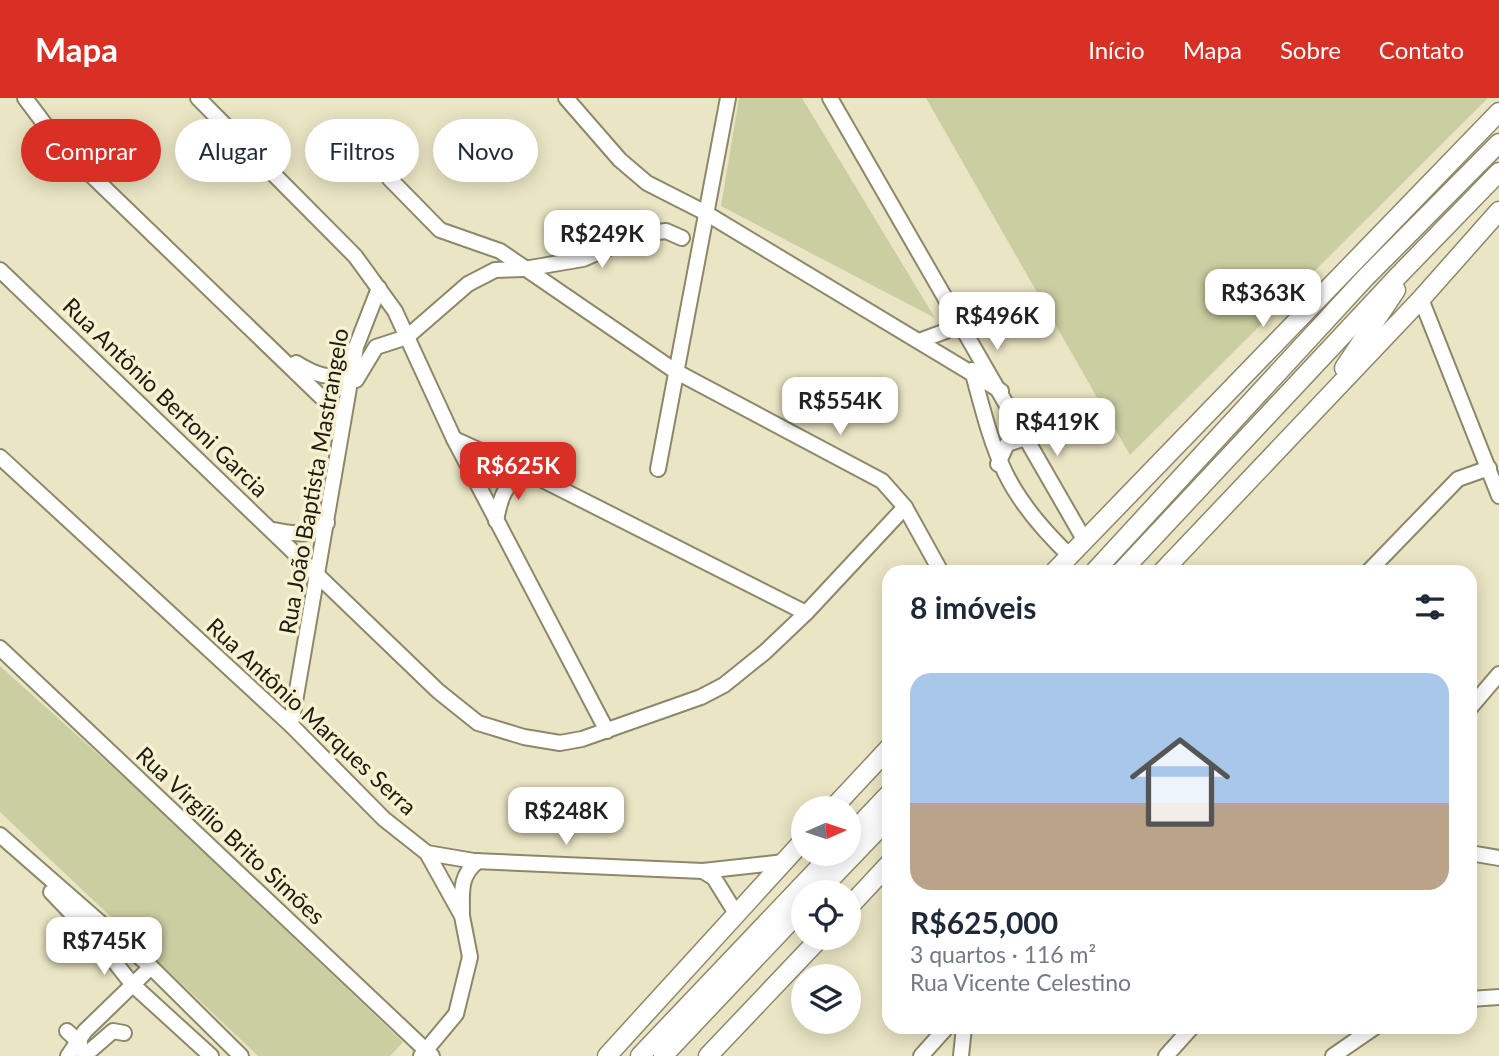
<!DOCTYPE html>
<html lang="pt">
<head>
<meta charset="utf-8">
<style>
	:root { --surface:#fff; --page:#f2f2f3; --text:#1f2937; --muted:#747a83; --line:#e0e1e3; --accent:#d93025 }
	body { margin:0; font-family:Lato,sans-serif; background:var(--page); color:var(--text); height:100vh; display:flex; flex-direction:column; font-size:26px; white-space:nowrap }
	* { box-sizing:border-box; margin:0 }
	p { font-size:23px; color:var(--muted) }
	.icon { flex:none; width:38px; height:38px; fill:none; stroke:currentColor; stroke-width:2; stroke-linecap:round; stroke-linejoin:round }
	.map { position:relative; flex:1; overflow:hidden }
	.side { position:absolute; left:882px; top:467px; width:595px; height:469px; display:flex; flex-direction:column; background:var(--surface); border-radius:21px; box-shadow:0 4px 18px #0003 }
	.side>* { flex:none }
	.guide { position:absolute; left:21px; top:21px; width:665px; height:63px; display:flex; gap:14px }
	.needle { width:46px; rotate:87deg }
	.buttons { position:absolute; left:791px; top:698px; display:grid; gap:14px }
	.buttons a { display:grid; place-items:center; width:70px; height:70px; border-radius:50%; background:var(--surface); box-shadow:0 4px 18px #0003; font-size:35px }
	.price { position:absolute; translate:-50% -60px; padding:0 16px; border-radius:14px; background:#fff; color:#222; font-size:23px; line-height:46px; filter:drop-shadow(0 2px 4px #0008) }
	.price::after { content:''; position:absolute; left:50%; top:42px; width:21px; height:16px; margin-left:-10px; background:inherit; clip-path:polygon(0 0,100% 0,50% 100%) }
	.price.on { background:var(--accent); color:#fff }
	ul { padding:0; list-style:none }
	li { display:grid; align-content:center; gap:14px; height:371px; padding:0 28px }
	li+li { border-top:2px solid var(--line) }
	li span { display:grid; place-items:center; height:217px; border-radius:21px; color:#555 }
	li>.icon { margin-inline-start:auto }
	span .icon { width:126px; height:126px; fill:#fffc; stroke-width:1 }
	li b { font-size:30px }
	h2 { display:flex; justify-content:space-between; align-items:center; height:84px; padding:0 28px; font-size:30px }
	.chip { padding:0 24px; border-radius:32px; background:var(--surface); box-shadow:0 4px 18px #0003; font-size:24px; line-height:63px }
	.chip.on { background:var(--accent); color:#fff }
	header { display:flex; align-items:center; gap:42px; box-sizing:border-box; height:98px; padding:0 35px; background:var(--accent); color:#fff }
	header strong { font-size:33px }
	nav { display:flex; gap:38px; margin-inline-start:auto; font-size:24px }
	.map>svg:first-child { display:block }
	.green { fill:#cacea0 }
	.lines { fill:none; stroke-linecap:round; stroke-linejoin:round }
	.minor-casing { stroke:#8d886a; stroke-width:18 }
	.major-casing { stroke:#8d886a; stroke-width:21 }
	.minor { stroke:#fff; stroke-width:14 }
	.major { stroke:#fff; stroke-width:18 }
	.labels { text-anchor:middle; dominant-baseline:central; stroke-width:7; stroke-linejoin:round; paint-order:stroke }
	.street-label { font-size:23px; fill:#1e1c10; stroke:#f7f2d1 }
</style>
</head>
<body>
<header>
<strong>Mapa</strong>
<nav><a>Início</a><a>Mapa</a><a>Sobre</a><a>Contato</a></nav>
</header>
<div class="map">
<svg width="1499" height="958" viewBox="0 0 1499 958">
	<rect width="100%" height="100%" fill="#eae5c4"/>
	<g class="green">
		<polygon points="739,0 802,0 935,220 721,108"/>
		<polygon points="926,0 1488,0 1130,357"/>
		<polygon points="0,568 138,692 403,944 390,958 258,958 0,714"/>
	</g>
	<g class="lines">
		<defs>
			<g id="minor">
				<polyline points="25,0 52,36 87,73 343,320"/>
				<polyline points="198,0 355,158 395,213 454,341 607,633"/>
				<polyline points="566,0 620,62 647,85 704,114 1001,293"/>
				<polyline points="830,0 1085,443"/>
				<polyline points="389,80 440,132 500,153 675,273 882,383 905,409 941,474"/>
				<polyline points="0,172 438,593 478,625 524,639 560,645 582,641 701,599 724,587 765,554 806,515 905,409"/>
				<polyline points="1421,201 1499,398"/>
				<polyline points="919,243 946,233 956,222"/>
				<path d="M296,265C317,278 328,281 352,276"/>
				<path d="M972,272C995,358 1003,394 1070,458"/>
				<polyline points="356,282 376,249 407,239 468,186 495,172 524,171 583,161 641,136 666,133 682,140"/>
				<polyline points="454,341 527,374 806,515"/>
				<polyline points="0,359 291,627 384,721 427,755 462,818 470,859 456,916 421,958"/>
				<polyline points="998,366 1007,346 1026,340"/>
				<polyline points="658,371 728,0"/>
				<path d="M496,423C500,400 505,384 527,374"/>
				<path d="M272,432C293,435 309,441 327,425"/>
				<polyline points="1368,474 1458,381 1489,370"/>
				<polyline points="0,550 432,958"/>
				<polyline points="1470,610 1499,576"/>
				<polyline points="291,627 356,249 379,190"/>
				<polyline points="0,737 151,869 241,958"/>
				<polyline points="427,755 474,763 703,773 784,764"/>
				<polyline points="1470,755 1499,760"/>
				<polyline points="703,773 714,780 737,817"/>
				<polyline points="51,794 99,844 132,886 211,958"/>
				<path d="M462,816C462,794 459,778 478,763"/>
				<polyline points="1470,901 1499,899"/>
				<polyline points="67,933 80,945"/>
				<polyline points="68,958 85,933 151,869"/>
				<polyline points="84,958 113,933 124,935"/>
				<polyline points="921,958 947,929"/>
				<polyline points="961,958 964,929"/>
				<polyline points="1166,958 1192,929"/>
				<polyline points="1333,958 1375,929"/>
			</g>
			<g id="major">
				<polyline points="1344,270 1396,192"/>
				<polyline points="1054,474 1499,14"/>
				<polyline points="1094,474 1366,179 1499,45"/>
				<polyline points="1121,474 1399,177 1499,74"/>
				<polyline points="1162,474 1421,201 1499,113"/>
				<polyline points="833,710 889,650"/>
				<polyline points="849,738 889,696"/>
				<polyline points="818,794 889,720"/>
				<polyline points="849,809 889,766"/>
				<polyline points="607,958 803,743"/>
				<polyline points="640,958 832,756"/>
				<polyline points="663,958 803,810"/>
				<polyline points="708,958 820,840"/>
			</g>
		</defs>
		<use href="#minor" class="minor-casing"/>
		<use href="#major" class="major-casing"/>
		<use href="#minor" class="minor"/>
		<use href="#major" class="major"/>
	</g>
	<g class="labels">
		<g class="street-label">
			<text transform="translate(166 299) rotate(44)">Rua Antônio Bertoni Garcia</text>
			<text transform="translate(313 383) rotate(-80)">Rua João Baptista Mastrangelo</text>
			<text transform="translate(312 618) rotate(43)">Rua Antônio Marques Serra</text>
			<text transform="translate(231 737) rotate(43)">Rua Virgílio Brito Simões</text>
		</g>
	</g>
</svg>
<div class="buttons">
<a><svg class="needle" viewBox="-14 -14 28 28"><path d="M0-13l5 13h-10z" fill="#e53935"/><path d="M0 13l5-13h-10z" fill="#747a83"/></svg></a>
<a><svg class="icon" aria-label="locate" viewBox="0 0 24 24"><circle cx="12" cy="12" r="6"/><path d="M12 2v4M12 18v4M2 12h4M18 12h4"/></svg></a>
<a><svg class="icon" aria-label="layers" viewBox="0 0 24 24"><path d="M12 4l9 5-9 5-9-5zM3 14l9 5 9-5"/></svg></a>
</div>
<b class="price" style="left:602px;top:172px">R$249K</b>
<b class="price" style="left:1263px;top:231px">R$363K</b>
<b class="price" style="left:997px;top:254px">R$496K</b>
<b class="price" style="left:840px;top:339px">R$554K</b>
<b class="price" style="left:1057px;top:360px">R$419K</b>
<b class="price on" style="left:518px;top:404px">R$625K</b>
<b class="price" style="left:566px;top:749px">R$248K</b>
<b class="price" style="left:104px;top:879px">R$745K</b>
<div class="guide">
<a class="chip on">Comprar</a>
<a class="chip">Alugar</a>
<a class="chip">Filtros</a>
<a class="chip">Novo</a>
</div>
<section class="side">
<h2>8 imóveis<svg class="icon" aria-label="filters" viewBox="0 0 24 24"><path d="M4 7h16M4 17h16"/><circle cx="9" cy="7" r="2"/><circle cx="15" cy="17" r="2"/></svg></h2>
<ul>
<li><span style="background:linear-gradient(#a9c7e8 60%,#b9a48a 0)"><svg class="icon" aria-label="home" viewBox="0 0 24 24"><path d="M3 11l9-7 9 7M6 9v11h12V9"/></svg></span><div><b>R$625,000</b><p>3 quartos · 116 m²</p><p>Rua Vicente Celestino</p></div></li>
</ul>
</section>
</div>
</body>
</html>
